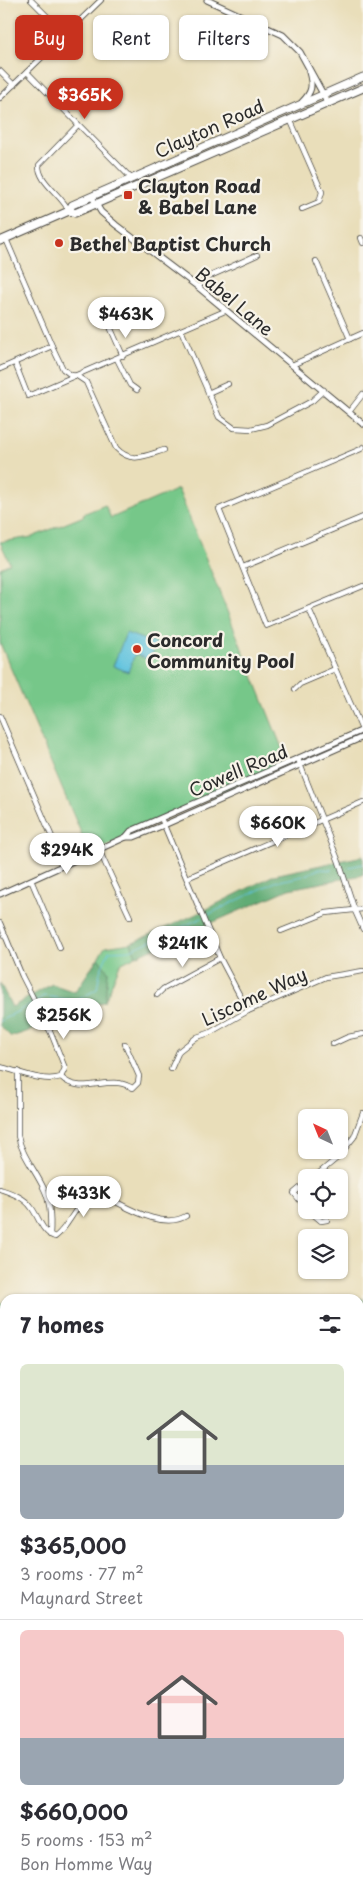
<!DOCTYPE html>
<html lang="en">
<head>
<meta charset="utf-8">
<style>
	:root { --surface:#fff; --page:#f7f7f7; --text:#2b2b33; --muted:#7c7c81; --line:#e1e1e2; --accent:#c8321e }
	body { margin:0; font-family:"Playpen Sans",sans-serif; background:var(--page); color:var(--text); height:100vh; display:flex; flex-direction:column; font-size:19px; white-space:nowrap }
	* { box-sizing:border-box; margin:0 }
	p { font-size:16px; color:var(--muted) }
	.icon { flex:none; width:28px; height:28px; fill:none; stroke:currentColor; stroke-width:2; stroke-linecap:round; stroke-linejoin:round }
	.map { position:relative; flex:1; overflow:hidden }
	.drawer { position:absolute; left:0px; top:1294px; width:364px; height:601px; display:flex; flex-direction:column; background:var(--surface); border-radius:15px 15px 0 0; box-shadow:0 1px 4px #0004 }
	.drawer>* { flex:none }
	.guide { position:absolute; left:15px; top:15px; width:334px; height:45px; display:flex; gap:10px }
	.needle { width:32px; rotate:317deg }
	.buttons { position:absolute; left:298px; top:1109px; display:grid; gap:10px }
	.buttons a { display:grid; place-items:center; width:50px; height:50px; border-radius:8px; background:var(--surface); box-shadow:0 1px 4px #0004; font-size:25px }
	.price { position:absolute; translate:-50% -42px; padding:0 11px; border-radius:18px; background:#fff; color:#222; font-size:16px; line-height:32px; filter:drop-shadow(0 1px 2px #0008) }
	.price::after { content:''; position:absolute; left:50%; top:30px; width:15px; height:11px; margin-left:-8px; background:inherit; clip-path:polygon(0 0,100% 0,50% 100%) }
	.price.current { background:var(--accent); color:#fff }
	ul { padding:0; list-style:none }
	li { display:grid; align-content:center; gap:10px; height:265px; padding:0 20px }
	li+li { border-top:1px solid var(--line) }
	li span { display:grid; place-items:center; height:155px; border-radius:8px; color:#555 }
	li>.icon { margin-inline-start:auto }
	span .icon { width:90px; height:90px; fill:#fffc; stroke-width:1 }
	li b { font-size:21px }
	h2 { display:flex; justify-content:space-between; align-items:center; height:60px; padding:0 20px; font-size:21px }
	.tag { padding:0 18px; border-radius:8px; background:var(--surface); box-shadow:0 1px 4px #0004; font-size:18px; line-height:45px }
	.tag.current { background:var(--accent); color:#fff }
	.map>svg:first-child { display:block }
	.green { fill:#76c789; stroke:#50795a }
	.forest { fill:#60ac75; stroke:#466c50 }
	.water { fill:#60c3de; stroke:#467784 }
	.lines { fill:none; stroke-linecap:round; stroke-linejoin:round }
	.stream { stroke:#60c3de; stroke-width:1 }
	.canal { stroke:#60c3de; stroke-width:5 }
	.minor-casing { stroke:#484640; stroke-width:6 }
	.tertiary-casing { stroke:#484640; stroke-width:7 }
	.primary-casing { stroke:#484640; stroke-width:9 }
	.minor { stroke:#fff; stroke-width:4.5 }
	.tertiary { stroke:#fff; stroke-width:5 }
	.primary { stroke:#fff; stroke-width:7 }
	.rail-casing { stroke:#2b2b2b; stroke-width:3 }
	.rail { stroke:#f7f3e8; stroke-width:1; stroke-dasharray:4; stroke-linecap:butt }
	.poi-dot { fill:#c8321e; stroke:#f7f3e8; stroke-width:2 }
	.labels { text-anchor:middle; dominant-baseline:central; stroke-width:4.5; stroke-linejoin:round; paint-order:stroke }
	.street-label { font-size:18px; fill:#2b2b2b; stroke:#f7f3e8 }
	.poi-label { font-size:18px; font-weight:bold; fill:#2b2b2b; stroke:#f7f3e8; text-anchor:start }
</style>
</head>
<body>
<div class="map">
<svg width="363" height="1894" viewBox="0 0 363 1894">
	<rect width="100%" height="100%" fill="#f7f3e8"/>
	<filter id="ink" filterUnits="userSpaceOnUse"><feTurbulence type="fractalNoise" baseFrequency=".02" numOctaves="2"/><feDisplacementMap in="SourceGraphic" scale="10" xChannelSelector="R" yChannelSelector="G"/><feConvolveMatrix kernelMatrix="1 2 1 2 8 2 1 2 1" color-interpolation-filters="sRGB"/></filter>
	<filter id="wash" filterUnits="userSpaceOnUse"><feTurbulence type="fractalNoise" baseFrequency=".0096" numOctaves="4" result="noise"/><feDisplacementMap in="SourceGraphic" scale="20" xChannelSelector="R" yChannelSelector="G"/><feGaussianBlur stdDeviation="1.12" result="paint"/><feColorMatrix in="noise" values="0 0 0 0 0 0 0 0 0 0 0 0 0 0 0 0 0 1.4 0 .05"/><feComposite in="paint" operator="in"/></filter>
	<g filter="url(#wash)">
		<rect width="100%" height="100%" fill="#e9deba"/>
		<g class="green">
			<polygon points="178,489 288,763 131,831 126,837 90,854 0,643 0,568 10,563 0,542 32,537 84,516 83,514 105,505 111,518"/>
			<polygon points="131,943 136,956 120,964 105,1001 108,972 98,958 105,947"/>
			<polygon points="359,1299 363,1299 363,1474 359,1472"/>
			<polygon points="0,1303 5,1303 5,1404 0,1403"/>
		</g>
		<g class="forest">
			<polygon points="363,856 363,875 289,889 136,956 131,943 201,912 274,875"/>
			<polygon points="98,958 108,971 105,1001 47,1025 11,1037 0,1026 0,983 12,1007 52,984 75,992"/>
		</g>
		<polygon class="water" points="126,633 156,644 150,660 135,654 128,672 113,666"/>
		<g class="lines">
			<g class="stream">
				<polyline points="349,867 363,864"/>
				<polyline points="205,916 275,882 303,876 319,869 332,870"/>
				<polyline points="36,1001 44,996 76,1001 97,989 100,972 109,951 130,950 202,918"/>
				<polyline points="0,1021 33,1003"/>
				<polyline points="359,1863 363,1851"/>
				<polyline points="339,1894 342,1890"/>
			</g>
			<polyline class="canal" points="359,1580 363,1581"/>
		</g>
	</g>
	<g filter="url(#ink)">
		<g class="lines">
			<defs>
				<g id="minor">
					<polyline points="31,0 66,35"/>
					<polyline points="0,71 14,85"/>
					<polyline points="27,72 132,179"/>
					<polyline points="0,98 101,0"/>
					<polyline points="290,119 322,192 319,202 302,209"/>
					<path d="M69,211C62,195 38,182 39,165L77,126"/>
					<polyline points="361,238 363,243"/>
					<path d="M6,239L52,346L63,369L71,375L77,376L86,382L116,448C131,464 145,456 164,450"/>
					<polyline points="316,261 350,339"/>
					<polyline points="198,287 208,277 257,255"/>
					<polyline points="111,329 123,356"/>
					<polyline points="181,330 219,417 234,428 251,429 267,425 312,401 324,390"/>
					<polyline points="117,359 130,385 137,390"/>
					<polyline points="15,363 28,396 225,311"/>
					<polyline points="292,365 363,333"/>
					<polyline points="0,369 52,346"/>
					<polyline points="208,393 228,384"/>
					<polyline points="349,412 363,394"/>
					<polyline points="363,447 361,449 219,509 266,626 363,586"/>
					<polyline points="243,567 363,517"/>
					<polyline points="309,609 363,732"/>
					<polyline points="295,689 300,684 335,669"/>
					<polyline points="0,716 64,865"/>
					<polyline points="298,759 339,862 355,911 363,929"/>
					<polyline points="161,818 220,958 248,1011"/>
					<polyline points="99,850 130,917"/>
					<polyline points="187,878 363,802"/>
					<polyline points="31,880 60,948"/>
					<path d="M0,923L22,976L51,1033L65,1068L61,1077C42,1083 19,1071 0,1067"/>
					<polyline points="281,931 326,913 363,909"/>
					<polyline points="157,995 163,989 220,958"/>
					<polyline points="333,1044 348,1037 363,1034"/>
					<polyline points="171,1069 179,1051 197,1037 209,1033 248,1011 326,977 363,971"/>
					<path d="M18,1071V1136C22,1156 36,1171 44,1189C51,1203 51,1220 50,1235"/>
					<path d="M61,1077C77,1093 98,1081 118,1083C123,1083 128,1086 133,1088L138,1083L139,1076L125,1044"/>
					<polyline points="313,1178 336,1159 354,1137 363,1113"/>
					<polyline points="306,1183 294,1193 306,1208"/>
					<path d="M0,1189C11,1193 24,1197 31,1207C39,1217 42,1233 55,1237C69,1227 75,1204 90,1197C94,1196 100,1194 105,1195C109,1196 114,1200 118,1203C137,1213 166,1228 186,1216"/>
					<polyline points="308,1210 321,1221 327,1220"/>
					<polyline points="0,1453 5,1454"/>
					<polyline points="359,1472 363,1474"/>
					<polyline points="0,1477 5,1478"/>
					<polyline points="0,1506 5,1507"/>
					<polyline points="0,1580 5,1550"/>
					<polyline points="0,1582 5,1582"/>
					<polyline points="359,1681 363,1682"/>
					<polyline points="0,1717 5,1718"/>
				</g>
				<g id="tertiary">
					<polyline points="207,0 283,35 300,52 323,94 327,104"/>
					<path d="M302,102C312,92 313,86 309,72"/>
					<polyline points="92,197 101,212 116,225 198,287 363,424"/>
					<polyline points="126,837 134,837 164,825 363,737"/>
					<polyline points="0,894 126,837 131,831 363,730"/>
				</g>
				<g id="primary">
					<polyline points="69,211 75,213 363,88"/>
					<polyline points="0,241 69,211 72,205 363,77"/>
				</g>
			</defs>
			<use href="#minor" class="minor-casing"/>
			<use href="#tertiary" class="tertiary-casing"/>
			<use href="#primary" class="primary-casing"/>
			<use href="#minor" class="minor"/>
			<use href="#tertiary" class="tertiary"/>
			<use href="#primary" class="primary"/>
			<defs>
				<g id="rail">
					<polyline points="0,1823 5,1826"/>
					<polyline points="121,1890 128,1894"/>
				</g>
			</defs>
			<use href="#rail" class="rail-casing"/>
			<use href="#rail" class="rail"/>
		</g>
	</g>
	<g class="poi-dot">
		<rect x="123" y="190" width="10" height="10" rx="2.5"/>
		<circle cx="59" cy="243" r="5"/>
		<circle cx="137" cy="649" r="5"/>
	</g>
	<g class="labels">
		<g class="street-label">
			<text transform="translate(209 128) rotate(-24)">Clayton Road</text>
			<text transform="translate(235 301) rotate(40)">Babel Lane</text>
			<text transform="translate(238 770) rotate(-23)">Cowell Road</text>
			<text transform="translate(254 996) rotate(-25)">Liscome Way</text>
		</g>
		<g class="poi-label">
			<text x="138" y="185">Clayton Road<tspan x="138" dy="21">&amp; Babel Lane</tspan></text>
			<text x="69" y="243">Bethel Baptist Church</text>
			<text x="147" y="639">Concord<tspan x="147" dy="21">Community Pool</tspan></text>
		</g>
	</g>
</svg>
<div class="buttons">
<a><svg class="needle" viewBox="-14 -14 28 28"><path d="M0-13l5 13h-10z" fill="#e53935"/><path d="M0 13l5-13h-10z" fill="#7c7c81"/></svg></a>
<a><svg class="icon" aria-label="locate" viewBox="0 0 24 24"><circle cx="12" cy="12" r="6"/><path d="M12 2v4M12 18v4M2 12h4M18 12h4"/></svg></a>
<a><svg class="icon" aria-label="layers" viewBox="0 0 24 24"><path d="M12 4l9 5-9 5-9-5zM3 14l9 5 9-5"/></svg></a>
</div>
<b class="price current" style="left:85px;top:120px">$365K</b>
<b class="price" style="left:126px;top:339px">$463K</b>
<b class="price" style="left:278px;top:848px">$660K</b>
<b class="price" style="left:67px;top:875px">$294K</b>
<b class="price" style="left:183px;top:968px">$241K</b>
<b class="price" style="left:64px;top:1040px">$256K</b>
<b class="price" style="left:84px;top:1218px">$433K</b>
<div class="guide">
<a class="tag current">Buy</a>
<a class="tag">Rent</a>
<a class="tag">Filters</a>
</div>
<section class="drawer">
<h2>7 homes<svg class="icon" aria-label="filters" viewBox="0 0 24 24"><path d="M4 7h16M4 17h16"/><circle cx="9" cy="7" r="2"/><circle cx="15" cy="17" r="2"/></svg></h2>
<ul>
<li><span style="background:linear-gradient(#dfe7d0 65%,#9aa5b1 0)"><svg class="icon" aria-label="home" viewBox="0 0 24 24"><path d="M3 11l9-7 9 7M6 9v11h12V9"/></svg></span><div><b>$365,000</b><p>3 rooms · 77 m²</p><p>Maynard Street</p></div></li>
<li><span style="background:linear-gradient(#f6c9c9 70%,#9aa5b1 0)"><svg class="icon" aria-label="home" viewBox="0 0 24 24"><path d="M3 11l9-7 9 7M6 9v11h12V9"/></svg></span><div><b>$660,000</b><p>5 rooms · 153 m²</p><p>Bon Homme Way</p></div></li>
</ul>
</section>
</div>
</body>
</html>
